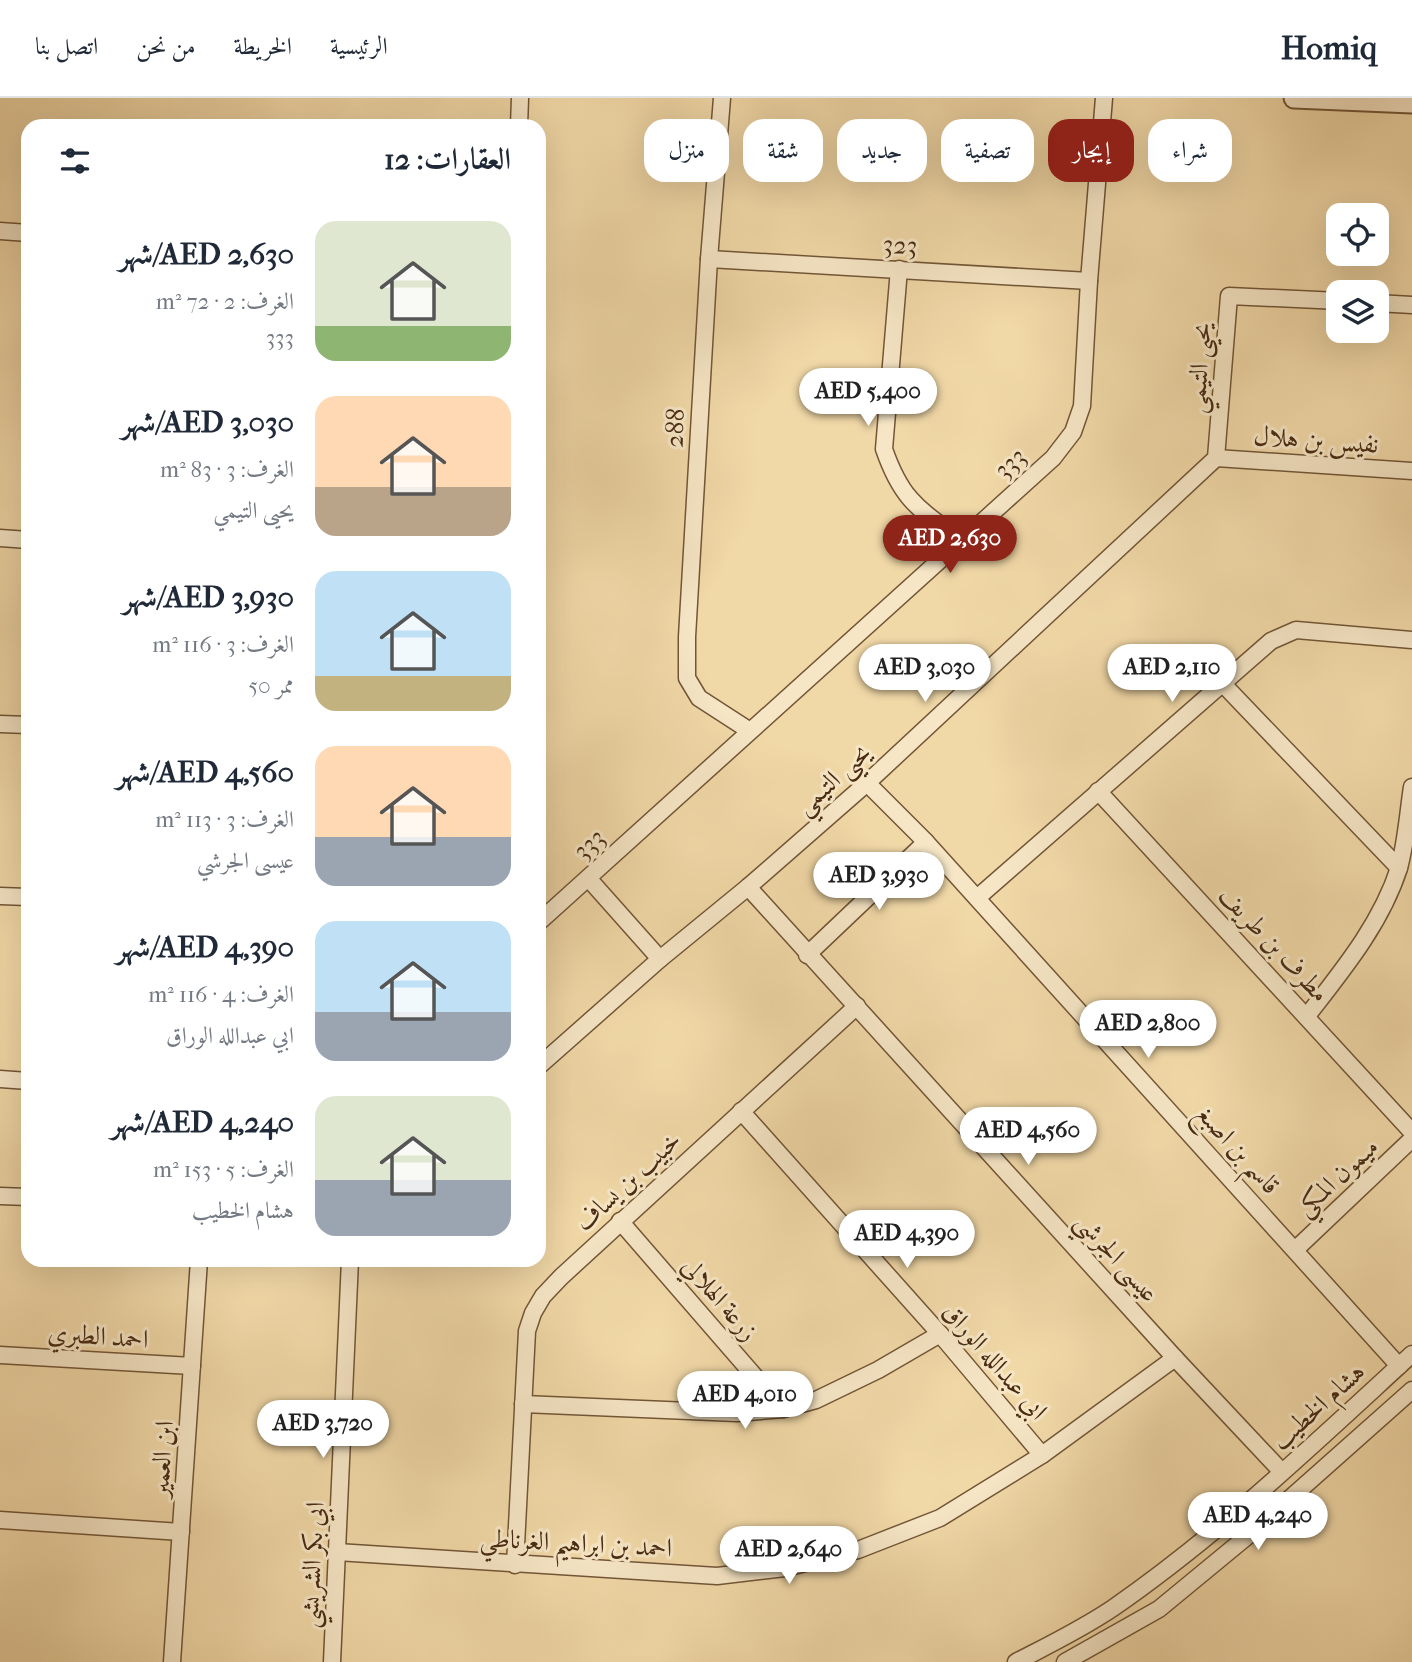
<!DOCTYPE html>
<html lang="ar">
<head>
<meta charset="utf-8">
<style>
	:root { --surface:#fff; --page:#f2f2f3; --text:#1f2937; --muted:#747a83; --line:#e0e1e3; --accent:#8f2418 }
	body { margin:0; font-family:"IM FELL French Canon",Amiri,serif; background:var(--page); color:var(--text); direction:rtl; height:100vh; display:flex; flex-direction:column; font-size:26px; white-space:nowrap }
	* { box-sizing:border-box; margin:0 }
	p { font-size:23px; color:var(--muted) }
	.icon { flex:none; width:38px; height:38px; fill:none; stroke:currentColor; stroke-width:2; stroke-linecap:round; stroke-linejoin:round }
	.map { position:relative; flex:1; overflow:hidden; direction:ltr }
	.details { position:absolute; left:21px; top:21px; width:525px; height:1148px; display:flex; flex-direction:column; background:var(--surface); border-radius:21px; box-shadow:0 7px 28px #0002; direction:rtl }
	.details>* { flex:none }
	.guide { position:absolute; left:567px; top:21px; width:665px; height:63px; direction:rtl; display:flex; gap:14px }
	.buttons { position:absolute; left:1326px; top:105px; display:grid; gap:14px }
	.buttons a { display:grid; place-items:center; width:63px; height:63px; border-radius:14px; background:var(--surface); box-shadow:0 7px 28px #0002; font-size:35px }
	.price { position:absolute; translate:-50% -60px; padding:0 16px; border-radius:24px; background:#fff; color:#222; font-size:23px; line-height:46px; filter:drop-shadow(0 2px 4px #0008) }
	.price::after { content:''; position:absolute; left:50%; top:42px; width:21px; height:16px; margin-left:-10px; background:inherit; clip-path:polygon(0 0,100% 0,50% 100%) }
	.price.current { background:var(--accent); color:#fff }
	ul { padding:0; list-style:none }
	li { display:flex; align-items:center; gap:21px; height:175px; padding:0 35px }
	li span { display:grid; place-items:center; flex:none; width:196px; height:140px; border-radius:21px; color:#555 }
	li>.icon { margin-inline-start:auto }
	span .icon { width:84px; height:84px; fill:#fffc; stroke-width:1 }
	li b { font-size:30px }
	h2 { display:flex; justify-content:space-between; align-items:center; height:84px; padding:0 35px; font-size:30px }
	.tag { padding:0 24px; border-radius:21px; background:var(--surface); box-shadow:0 7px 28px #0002; font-size:24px; line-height:63px }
	.tag.current { background:var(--accent); color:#fff }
	header { display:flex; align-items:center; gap:42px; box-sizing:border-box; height:98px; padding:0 35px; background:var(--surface); border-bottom:2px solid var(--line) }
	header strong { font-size:33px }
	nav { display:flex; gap:38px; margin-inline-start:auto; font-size:24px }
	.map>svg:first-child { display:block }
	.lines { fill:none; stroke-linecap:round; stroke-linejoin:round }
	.minor-casing { stroke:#725637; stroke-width:19 }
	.tertiary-casing { stroke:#725637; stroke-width:23 }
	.minor { stroke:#f6e6c6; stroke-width:16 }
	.tertiary { stroke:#f6e6c6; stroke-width:19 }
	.labels { text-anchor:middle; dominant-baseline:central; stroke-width:6; stroke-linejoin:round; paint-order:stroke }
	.street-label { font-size:26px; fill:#482b12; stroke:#f6e6c6 }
</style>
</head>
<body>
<header>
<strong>Homiq</strong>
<nav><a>الرئيسية</a><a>الخريطة</a><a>من نحن</a><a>اتصل بنا</a></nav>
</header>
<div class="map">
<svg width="1412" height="1564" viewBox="0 0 1412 1564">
	<rect width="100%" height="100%" fill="#f1d8a7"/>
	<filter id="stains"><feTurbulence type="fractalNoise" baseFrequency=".00286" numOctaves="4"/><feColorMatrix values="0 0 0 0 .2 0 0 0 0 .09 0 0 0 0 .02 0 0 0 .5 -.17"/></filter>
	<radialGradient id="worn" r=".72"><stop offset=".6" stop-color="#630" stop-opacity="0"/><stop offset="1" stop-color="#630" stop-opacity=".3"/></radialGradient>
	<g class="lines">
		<defs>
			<g id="minor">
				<polyline points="722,0 709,161 687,539 687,580 699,600 750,633"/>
				<polyline points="519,28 520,0"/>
				<polyline points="0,133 28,135"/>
				<polyline points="709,161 1089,183"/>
				<path d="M899,171L884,351C902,403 919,411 961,442"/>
				<polyline points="1377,205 1412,207"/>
				<polyline points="1216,360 1412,373"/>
				<polyline points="0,440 28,442"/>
				<polyline points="1223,586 1399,770"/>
				<polyline points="0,626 28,627"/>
				<polyline points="867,685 926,744 1399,1268"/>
				<polyline points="1098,693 1412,1034"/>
				<polyline points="588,780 660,861"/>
				<polyline points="748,789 1175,1260 1282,1374"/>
				<polyline points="0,798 28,799"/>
				<polyline points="977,800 1271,543 1296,532 1412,542"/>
				<polyline points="539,824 1053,360 1073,334 1082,308 1089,183 1104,0"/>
				<polyline points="807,857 926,744"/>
				<path d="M1307,918C1342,873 1381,826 1399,770C1406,745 1408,715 1412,689"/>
				<polyline points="539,968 660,861 748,789 867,685 1216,360 1229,198 1339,203"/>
				<polyline points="0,981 28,983"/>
				<polyline points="741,1013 940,1236 1042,1357"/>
				<polyline points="0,1098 28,1099"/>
				<polyline points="620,1123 783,1311"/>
				<polyline points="1296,1151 1412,1041"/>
				<polyline points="0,1257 192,1268"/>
				<polyline points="523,1306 737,1315 783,1311 816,1302 878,1272 940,1236"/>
				<polyline points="0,1422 181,1434"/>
				<polyline points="337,1454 717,1478 785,1470 858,1452 940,1420 1042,1357 1175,1260"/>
				<polyline points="515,1467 527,1233 533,1215 543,1198 561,1179 857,908"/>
				<polyline points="172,1564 199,1162"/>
				<polyline points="332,1564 350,1162"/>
				<path d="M1016,1564C1049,1547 1082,1531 1113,1510C1220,1436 1316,1344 1412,1256"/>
				<polyline points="1065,1564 1159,1511 1250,1436 1412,1292"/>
			</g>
			<polyline id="tertiary" points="1294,0 1412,5"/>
		</defs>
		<use href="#minor" class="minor-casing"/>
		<use href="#tertiary" class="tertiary-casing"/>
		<use href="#minor" class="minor"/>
		<use href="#tertiary" class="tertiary"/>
	</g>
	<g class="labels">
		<g class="street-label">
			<text transform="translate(900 147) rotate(3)">323</text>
			<text transform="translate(1199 270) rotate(-86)">يحيى التيمي</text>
			<text transform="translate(675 330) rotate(-87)">288</text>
			<text transform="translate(1316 342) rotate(4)">نفيس بن هلال</text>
			<text transform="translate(1010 365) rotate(-42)">333</text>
			<text transform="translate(833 681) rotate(-42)">يحيى التيمي</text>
			<text transform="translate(589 746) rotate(-42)">333</text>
			<text transform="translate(1274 846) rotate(47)">مطرف بن طريف</text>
			<text transform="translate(1238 1051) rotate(48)">قاسم بن اصبغ</text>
			<text transform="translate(1337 1079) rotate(-43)">ميمون المكي</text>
			<text transform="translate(628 1083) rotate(-43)">خبيب بن يساف</text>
			<text transform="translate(1117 1159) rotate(48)">عيسى الجرشي</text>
			<text transform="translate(720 1201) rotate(49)">زرعة الهلالي</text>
			<text transform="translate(98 1238) rotate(4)">احمد الطبري</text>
			<text transform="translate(995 1263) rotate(49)">ابي عبدالله الوراق</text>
			<text transform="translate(1318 1308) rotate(-42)">هشام الخطيب</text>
			<text transform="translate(162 1361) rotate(-86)">ابن العمير</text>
			<text transform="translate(576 1445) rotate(3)">احمد بن ابراهيم الغرناطي</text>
			<text transform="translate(312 1467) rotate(-87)">ابي بكر الشريشي</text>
		</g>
	</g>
	<rect width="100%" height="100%" filter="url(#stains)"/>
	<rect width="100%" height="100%" fill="url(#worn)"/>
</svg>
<div class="buttons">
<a><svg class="icon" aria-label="locate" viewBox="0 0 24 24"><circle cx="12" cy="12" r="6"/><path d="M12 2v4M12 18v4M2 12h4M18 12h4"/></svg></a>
<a><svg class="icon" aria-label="layers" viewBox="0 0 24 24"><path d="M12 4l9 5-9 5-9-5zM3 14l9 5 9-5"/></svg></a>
</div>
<b class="price" style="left:868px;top:330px">AED 5,400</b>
<b class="price current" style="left:950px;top:477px">AED 2,630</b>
<b class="price" style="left:925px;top:606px">AED 3,030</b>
<b class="price" style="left:1172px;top:606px">AED 2,110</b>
<b class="price" style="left:879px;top:814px">AED 3,930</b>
<b class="price" style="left:1148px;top:962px">AED 2,800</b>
<b class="price" style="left:1028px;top:1069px">AED 4,560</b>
<b class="price" style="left:907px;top:1172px">AED 4,390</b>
<b class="price" style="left:745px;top:1333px">AED 4,010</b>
<b class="price" style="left:323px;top:1362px">AED 3,720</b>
<b class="price" style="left:1258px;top:1454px">AED 4,240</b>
<b class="price" style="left:789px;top:1488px">AED 2,640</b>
<div class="guide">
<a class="tag">شراء</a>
<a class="tag current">إيجار</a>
<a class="tag">تصفية</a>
<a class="tag">جديد</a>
<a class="tag">شقة</a>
<a class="tag">منزل</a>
</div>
<section class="details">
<h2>العقارات: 12<svg class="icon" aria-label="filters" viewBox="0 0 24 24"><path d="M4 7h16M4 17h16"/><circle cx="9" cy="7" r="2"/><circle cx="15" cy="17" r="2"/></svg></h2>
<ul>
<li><span style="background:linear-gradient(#dfe7d0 75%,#8fb573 0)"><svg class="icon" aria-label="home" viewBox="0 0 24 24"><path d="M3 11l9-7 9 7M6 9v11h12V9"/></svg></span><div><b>AED 2,630/شهر</b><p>الغرف: 2 · 72 m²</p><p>333</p></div></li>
<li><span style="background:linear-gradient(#ffd9b3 65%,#b9a48a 0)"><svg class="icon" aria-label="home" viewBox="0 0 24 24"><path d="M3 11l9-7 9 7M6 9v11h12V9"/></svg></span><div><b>AED 3,030/شهر</b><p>الغرف: 3 · 83 m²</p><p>يحيى التيمي</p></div></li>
<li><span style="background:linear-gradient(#bfe0f5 75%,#c2b280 0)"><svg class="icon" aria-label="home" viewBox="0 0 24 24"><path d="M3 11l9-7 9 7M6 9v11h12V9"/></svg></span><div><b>AED 3,930/شهر</b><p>الغرف: 3 · 116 m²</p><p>ممر 50</p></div></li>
<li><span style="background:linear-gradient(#ffd9b3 65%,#9aa5b1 0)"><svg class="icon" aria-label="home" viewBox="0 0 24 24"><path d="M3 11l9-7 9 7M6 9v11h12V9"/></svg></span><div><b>AED 4,560/شهر</b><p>الغرف: 3 · 113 m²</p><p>عيسى الجرشي</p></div></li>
<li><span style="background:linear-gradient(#bfe0f5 65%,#9aa5b1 0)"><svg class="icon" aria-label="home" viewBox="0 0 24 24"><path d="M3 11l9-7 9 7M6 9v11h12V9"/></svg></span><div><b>AED 4,390/شهر</b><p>الغرف: 4 · 116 m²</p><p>ابي عبدالله الوراق</p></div></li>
<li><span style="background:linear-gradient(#dfe7d0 60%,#9aa5b1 0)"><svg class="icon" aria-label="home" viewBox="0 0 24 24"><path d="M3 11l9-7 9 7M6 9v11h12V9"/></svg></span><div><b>AED 4,240/شهر</b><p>الغرف: 5 · 153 m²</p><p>هشام الخطيب</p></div></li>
</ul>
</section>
</div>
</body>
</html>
